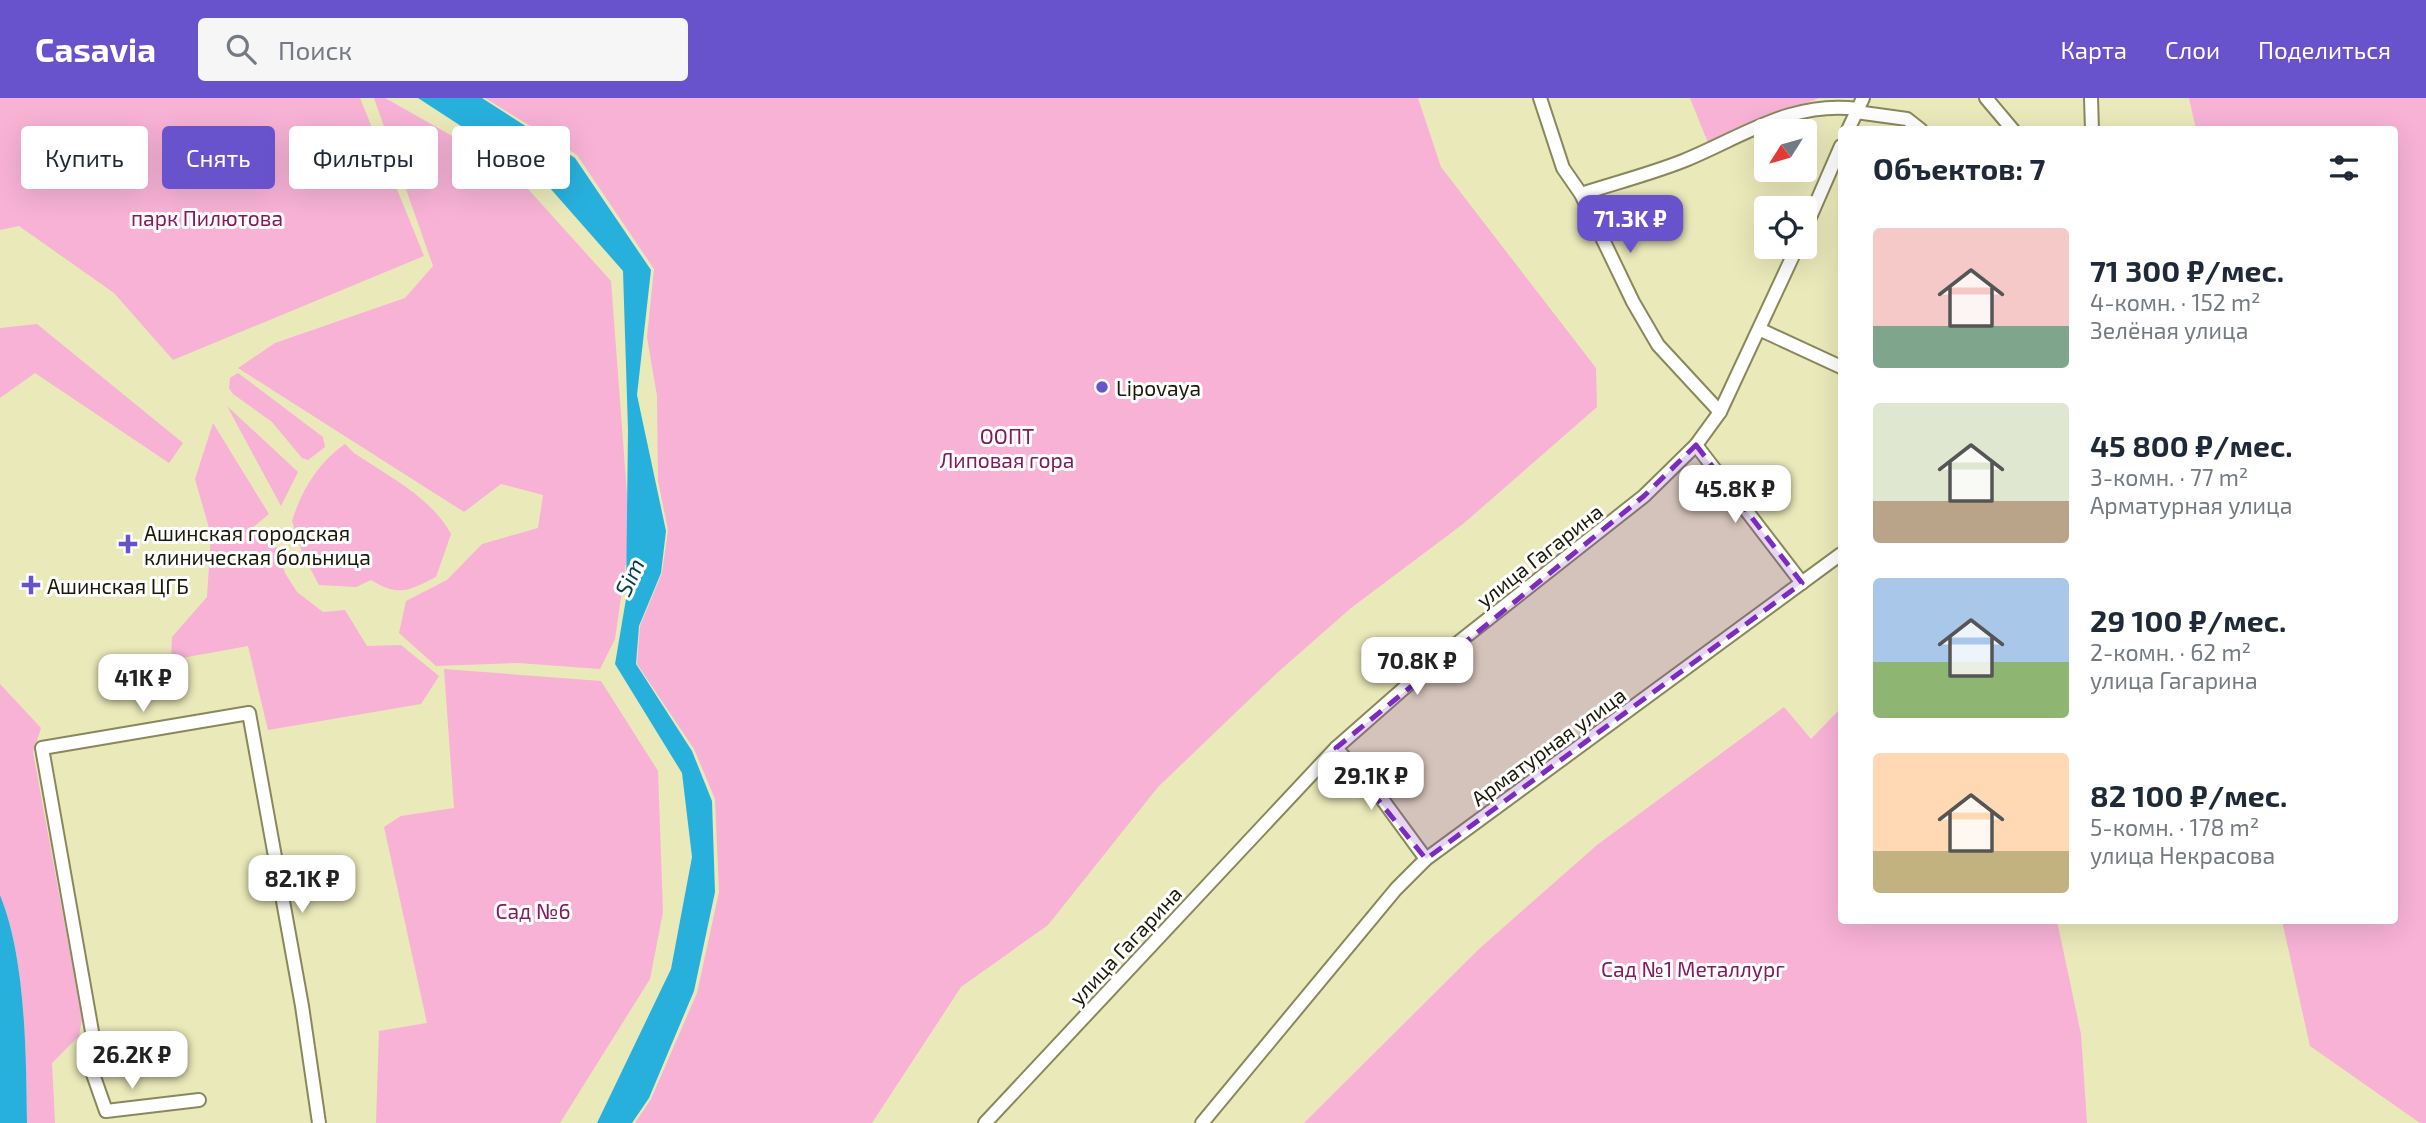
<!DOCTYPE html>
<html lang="ru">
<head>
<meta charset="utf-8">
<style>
	:root { --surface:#fff; --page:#f6f6f7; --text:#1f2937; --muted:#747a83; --accent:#6853cc }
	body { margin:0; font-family:"Exo 2",sans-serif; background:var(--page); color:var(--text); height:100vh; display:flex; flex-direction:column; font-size:26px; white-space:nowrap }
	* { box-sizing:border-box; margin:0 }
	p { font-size:23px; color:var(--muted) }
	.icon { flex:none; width:38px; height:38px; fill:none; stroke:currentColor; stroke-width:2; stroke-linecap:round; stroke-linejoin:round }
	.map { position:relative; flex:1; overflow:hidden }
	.details { position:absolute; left:1838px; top:28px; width:560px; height:798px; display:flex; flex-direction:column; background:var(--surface); border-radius:7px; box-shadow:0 7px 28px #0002 }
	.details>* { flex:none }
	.guide { position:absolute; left:21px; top:28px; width:665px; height:63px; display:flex; gap:14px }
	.needle { width:46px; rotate:233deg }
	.tools { position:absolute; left:1754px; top:21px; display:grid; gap:14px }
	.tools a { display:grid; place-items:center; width:63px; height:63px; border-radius:7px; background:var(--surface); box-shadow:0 7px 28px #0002; font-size:35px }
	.price { position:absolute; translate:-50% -60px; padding:0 16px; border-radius:14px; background:#fff; color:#222; font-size:23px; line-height:46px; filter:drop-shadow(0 2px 4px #0008) }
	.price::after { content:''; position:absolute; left:50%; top:42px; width:21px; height:16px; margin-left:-10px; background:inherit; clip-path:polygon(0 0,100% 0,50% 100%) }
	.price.current { background:var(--accent); color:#fff }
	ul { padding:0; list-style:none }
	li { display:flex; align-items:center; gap:21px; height:175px; padding:0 35px }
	li span { display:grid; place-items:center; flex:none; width:196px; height:140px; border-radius:7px; color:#555 }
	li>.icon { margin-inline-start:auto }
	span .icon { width:84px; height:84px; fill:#fffc; stroke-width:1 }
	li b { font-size:30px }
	h2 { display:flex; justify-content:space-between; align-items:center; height:84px; padding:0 35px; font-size:30px }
	.tag { padding:0 24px; border-radius:7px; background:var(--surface); box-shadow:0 7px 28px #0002; font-size:24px; line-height:63px }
	.tag.current { background:var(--accent); color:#fff }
	header { display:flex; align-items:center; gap:42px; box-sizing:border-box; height:98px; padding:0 35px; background:var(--accent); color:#fff }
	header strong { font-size:33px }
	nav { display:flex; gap:38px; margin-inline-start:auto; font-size:24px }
	.search { width:490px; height:63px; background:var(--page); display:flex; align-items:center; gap:18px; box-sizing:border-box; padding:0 24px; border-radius:7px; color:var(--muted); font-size:26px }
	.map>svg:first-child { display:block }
	.green { fill:#f7b2d6 }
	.water { fill:#28b0dd }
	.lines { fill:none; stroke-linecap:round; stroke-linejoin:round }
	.minor-casing { stroke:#89885c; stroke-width:16 }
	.minor { stroke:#fff; stroke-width:12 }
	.marked { fill:#7b2cbf; fill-opacity:0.2; stroke:#7b2cbf; stroke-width:5; stroke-dasharray:14 9; stroke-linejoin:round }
	.poi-dot { fill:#6853cc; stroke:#fff; stroke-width:2.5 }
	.labels { text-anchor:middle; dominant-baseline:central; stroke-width:6; stroke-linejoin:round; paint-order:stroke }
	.park-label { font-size:21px; fill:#84195e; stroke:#fff }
	.poi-label { font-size:21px; fill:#1a1907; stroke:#fff; text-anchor:start }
	.street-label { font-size:21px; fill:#1a1907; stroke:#fff }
	.water-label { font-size:23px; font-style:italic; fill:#023c4f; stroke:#fff }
</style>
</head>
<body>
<header>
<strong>Casavia</strong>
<div class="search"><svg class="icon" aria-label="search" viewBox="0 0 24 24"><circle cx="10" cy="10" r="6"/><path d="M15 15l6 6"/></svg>Поиск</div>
<nav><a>Карта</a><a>Слои</a><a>Поделиться</a></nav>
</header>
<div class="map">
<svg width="2426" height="1025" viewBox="0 0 2426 1025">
	<rect width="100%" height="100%" fill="#eae9ba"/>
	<g class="green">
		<polygon points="0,0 360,0 424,158 173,262 114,195 19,128 0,132"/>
		<polygon points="374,0 385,0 509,70 611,183 630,436 615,541 600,571 518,565 436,568 399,535 406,503 447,482 482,446 538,430 543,397 501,386 464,414 238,270 275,245 405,200 433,168"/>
		<polygon points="485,0 1418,0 1441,69 1596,270 1597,309 1463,426 1351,510 1277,575 1158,689 1048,827 961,889 872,1025 635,1025 651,1001 697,895 719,794 715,701 694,651 637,566 640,528 662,475 668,432 658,383 657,298 647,239 654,171 577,57"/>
		<polygon points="1690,0 1819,0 1708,45"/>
		<polygon points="2189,0 2426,0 2426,1025 2420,1025 2310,948 2282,823 2394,822 2394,32 2196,31"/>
		<polygon points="37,226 183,345 169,365 35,275 0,300 0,230"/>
		<polygon points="238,275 323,339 325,349 308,362 302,360 272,324 233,296 229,290 230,280"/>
		<polygon points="227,308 298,374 281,408"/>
		<polygon points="213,325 269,416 251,431 277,450 285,475 297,494 323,514 345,512 367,548 401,547 439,578 421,606 268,632 248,548 171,562 172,539 207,499 211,437 195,381"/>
		<path d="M345,346L354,355C388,378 431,399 451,436L436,479C408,493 399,499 371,482L356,489L319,487L303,457L292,423C302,391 318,365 345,346Z"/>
		<polygon points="444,571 601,583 658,673 663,814 650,881 560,1025 376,1025 379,933 427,925 384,729 401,718 454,710"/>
		<path d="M0,586L41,630L33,654L82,921L79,938L52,965L55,1025H27C26,956 26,861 0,797Z"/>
		<polygon points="1784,609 1811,641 1841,610 1841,822 2057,823 2081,936 2087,1025 1304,1025 1479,851 1597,747"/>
	</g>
	<g class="water">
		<polygon points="418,0 482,0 575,60 651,172 637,297 666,433 661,475 639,528 636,566 692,653 712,703 715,794 694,893 649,1000 632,1025 597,1025 671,871 692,759 682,675 615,566 626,501 628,332 623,173 542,81"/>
		<path d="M0,797C26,861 26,956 27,1025H0Z"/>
	</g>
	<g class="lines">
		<defs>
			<g id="minor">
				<polyline points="1540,0 1563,70 1581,96 1633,204 1658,247 1720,314"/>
				<polyline points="1986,0 2013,32"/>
				<polyline points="2091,0 2092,32"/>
				<polyline points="1856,14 1907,21 1921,32"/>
				<polyline points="1848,32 1863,0"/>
				<path d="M1581,96C1615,85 1650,76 1683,63C1742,39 1792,2 1858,11"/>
				<polyline points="1804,133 1841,48"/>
				<polyline points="1761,232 1841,269"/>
				<polyline points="1696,347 1802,485"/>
				<polyline points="1336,650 1382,701 1426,761"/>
				<polyline points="199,1002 106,1013 93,976 94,945 42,650 249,615 302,908 319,1025"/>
				<polyline points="985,1025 1336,650 1436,562 1644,398 1696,347 1720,314 1797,149"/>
				<polyline points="1202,1025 1396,791 1426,761 1841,456"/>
			</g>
		</defs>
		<use href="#minor" class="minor-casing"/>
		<use href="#minor" class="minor"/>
	</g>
	<path class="marked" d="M1696,347L1802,485L1426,761L1336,650L1644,398Z"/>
	<g class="poi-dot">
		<circle cx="1102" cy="289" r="7"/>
		<path d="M124.5 435.5h7v7h7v7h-7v7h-7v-7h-7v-7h7z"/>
		<path d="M27.5 476.5h7v7h7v7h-7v7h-7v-7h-7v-7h7z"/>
	</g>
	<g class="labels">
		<g class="park-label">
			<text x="207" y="119">парк Пилютова</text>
			<text x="1007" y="337">ООПТ<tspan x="1007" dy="24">Липовая гора</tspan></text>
			<text x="533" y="812">Сад №6</text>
			<text x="1693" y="870">Сад №1 Металлург</text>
		</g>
		<g class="poi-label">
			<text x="1116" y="289">Lipovaya</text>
			<text x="144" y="434">Ашинская городская<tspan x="144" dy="24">клиническая больница</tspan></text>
			<text x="47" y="487">Ашинская ЦГБ</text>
		</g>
		<g class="street-label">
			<text transform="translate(1539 457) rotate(-38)">улица Гагарина</text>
			<text transform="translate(1548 648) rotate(-36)">Арматурная улица</text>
			<text transform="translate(1125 847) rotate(-47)">улица Гагарина</text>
		</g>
		<g class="water-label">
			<text transform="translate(629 479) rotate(-65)">Sim</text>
		</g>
	</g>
</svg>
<div class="tools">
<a><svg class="needle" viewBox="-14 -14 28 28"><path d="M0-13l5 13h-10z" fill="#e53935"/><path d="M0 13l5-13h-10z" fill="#747a83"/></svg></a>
<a><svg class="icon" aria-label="locate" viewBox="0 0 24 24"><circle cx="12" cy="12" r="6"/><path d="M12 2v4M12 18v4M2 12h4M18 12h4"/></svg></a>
</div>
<b class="price current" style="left:1630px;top:157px">71.3K ₽</b>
<b class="price" style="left:1735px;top:427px">45.8K ₽</b>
<b class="price" style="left:1417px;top:599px">70.8K ₽</b>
<b class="price" style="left:143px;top:616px">41K ₽</b>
<b class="price" style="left:1371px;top:714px">29.1K ₽</b>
<b class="price" style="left:302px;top:817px">82.1K ₽</b>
<b class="price" style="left:132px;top:993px">26.2K ₽</b>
<div class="guide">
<a class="tag">Купить</a>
<a class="tag current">Снять</a>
<a class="tag">Фильтры</a>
<a class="tag">Новое</a>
</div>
<section class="details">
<h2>Объектов: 7<svg class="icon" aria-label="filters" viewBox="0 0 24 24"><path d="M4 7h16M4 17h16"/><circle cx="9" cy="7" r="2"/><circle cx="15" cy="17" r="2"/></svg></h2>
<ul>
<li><span style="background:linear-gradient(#f6c9c9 70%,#7fa58c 0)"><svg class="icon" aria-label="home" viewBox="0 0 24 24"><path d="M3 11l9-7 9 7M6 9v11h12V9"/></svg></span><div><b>71 300 ₽/мес.</b><p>4-комн. · 152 m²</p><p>Зелёная улица</p></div></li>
<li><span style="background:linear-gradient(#dfe7d0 70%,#b9a48a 0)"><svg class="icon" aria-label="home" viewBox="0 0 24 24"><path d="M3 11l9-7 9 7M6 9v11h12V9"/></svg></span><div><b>45 800 ₽/мес.</b><p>3-комн. · 77 m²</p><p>Арматурная улица</p></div></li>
<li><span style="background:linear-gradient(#a9c7e8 60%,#8fb573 0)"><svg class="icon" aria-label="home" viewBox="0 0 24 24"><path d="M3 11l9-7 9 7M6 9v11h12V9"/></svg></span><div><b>29 100 ₽/мес.</b><p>2-комн. · 62 m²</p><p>улица Гагарина</p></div></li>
<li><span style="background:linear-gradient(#ffd9b3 70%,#c2b280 0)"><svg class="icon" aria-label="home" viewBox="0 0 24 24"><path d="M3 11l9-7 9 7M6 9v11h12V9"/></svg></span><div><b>82 100 ₽/мес.</b><p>5-комн. · 178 m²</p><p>улица Некрасова</p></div></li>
</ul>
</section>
</div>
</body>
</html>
